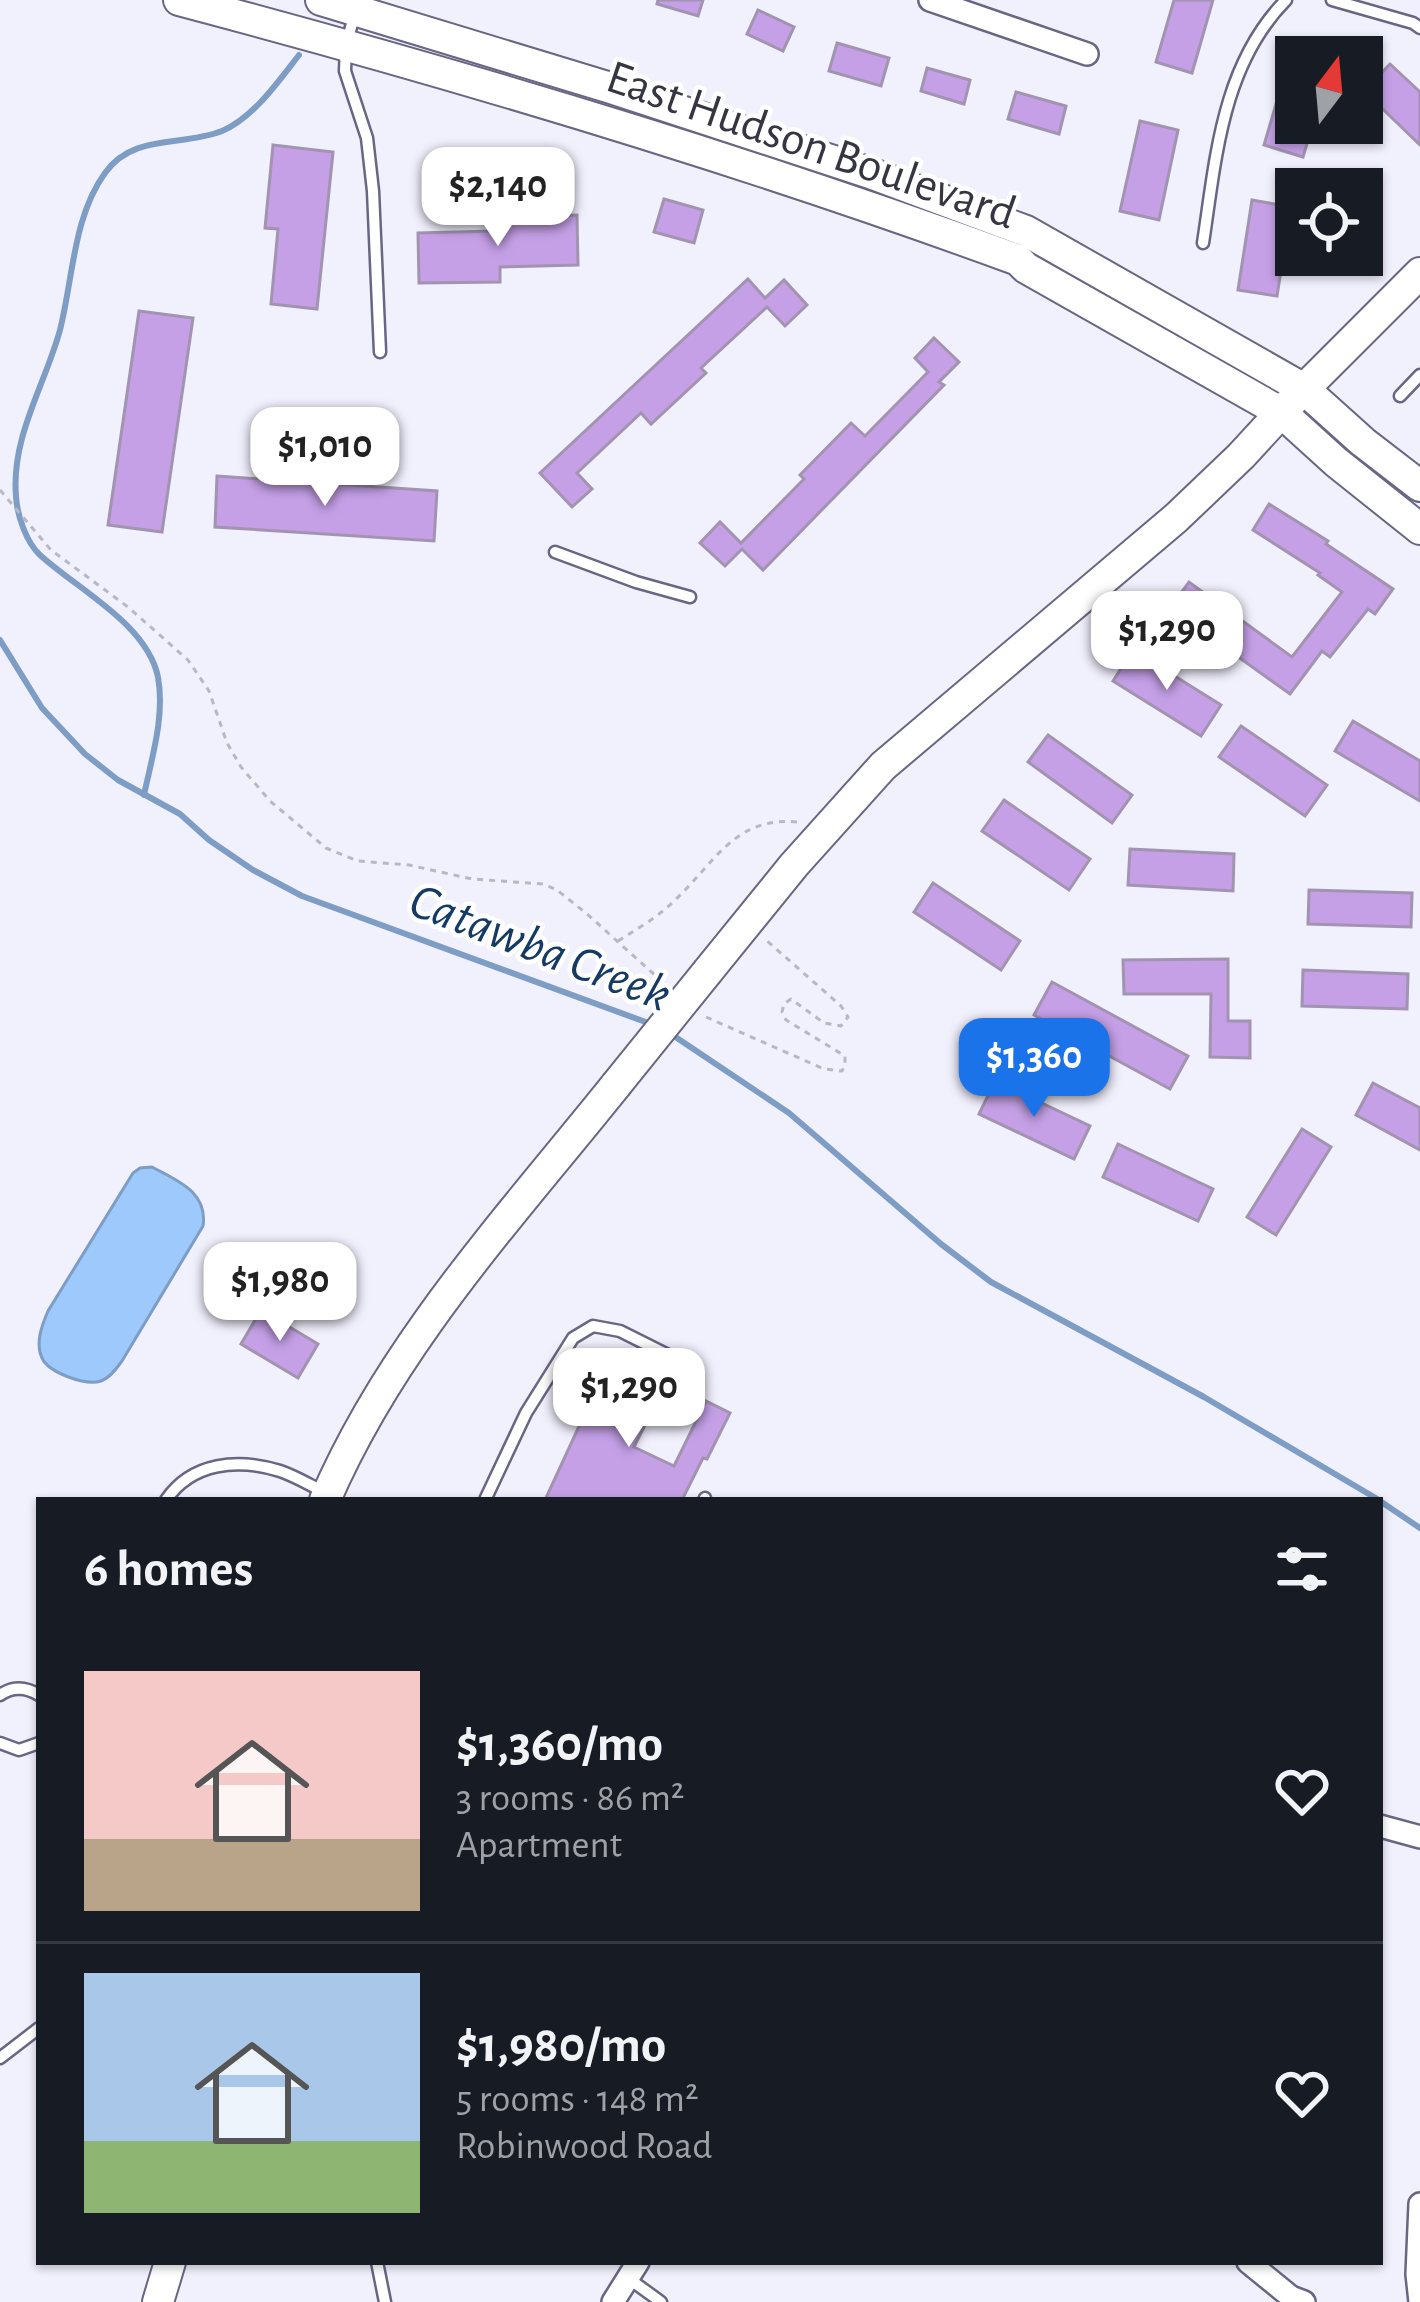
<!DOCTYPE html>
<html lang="en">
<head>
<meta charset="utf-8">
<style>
	:root { --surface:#171b24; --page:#242831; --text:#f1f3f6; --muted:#9ea1a6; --line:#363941; --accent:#1a73e8 }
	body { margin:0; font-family:"Alegreya Sans",sans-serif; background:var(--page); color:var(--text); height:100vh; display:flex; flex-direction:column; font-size:45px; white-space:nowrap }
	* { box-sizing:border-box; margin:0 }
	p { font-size:39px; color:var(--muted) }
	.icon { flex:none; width:66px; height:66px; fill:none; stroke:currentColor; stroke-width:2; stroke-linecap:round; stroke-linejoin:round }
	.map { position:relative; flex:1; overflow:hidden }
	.panel { position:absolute; left:36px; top:1497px; width:1347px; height:768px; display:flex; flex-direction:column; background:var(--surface); border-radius:0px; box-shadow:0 3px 9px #0004 }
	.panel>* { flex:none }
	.needle { width:78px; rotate:16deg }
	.controls { position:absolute; left:1275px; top:36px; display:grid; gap:24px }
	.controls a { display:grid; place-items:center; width:108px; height:108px; border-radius:0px; background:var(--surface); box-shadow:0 3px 9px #0004; font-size:60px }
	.price { position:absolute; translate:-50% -102px; padding:0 27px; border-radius:24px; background:#fff; color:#222; font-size:39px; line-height:78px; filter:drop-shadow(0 3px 6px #0008) }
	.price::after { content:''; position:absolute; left:50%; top:72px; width:36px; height:27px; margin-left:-18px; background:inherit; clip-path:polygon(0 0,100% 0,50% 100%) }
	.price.on { background:var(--accent); color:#fff }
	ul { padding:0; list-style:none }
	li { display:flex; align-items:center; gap:36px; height:300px; padding:0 48px }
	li+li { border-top:3px solid var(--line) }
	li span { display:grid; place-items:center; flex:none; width:336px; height:240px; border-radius:0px; color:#555 }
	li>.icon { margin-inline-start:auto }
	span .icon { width:144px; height:144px; fill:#fffc; stroke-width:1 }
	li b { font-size:51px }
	h2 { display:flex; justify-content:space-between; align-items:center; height:144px; padding:0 48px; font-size:51px }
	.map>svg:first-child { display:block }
	.water { fill:#9dc9fc; stroke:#7e9dc4; stroke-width:3 }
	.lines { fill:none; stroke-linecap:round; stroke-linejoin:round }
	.stream { stroke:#7e9dc4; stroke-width:6 }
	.building { fill:#c5a0e7; stroke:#a293b0; stroke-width:3 }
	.service-casing { stroke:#696683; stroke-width:15 }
	.minor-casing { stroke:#696683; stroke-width:26 }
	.secondary-casing { stroke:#696683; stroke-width:34 }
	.path { stroke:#b8b7c4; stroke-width:3; stroke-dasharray:6 6; stroke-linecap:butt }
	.service { stroke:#fff; stroke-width:10 }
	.minor { stroke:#fff; stroke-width:21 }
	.secondary { stroke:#fff; stroke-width:30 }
	.secondary-bridge-casing { stroke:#696683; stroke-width:34; stroke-linecap:butt }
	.secondary-bridge { stroke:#fff; stroke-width:30 }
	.labels { text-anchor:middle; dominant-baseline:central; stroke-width:9; stroke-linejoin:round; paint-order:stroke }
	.street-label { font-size:48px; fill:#363542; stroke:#fff }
	.water-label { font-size:51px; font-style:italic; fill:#153b64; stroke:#fff }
</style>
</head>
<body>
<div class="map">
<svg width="1420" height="2302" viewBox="0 0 1420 2302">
	<rect width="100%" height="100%" fill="#f1f0fd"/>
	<path class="water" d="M152,1167C178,1181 208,1192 203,1226L122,1361C117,1368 110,1378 101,1381C86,1386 49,1373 42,1358C35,1343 42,1325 48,1311L133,1173L140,1168Z"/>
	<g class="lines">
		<g class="stream">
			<polyline points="0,640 42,708 85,754 118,780 180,814 209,840 253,870 302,896 651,1024"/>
			<path d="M144,795C152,757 165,716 158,677C147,624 77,589 40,555C26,542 17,515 16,496C11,437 45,385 60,330C73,279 73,217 105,173C133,133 182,147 222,131C253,118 278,82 299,55"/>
			<polyline points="668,1032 789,1113 941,1244 991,1282 1204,1397 1379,1500"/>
			<polyline points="1380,1501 1420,1528"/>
		</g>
	</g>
	<g class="building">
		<polygon points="658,0 703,0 698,16 657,4"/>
		<polygon points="1174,0 1213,0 1192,73 1156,62"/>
		<polygon points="758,10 794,27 783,51 747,34"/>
		<polygon points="837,43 889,58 881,86 829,71"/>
		<polygon points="1292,50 1296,51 1296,123 1313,123 1303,157 1264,145"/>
		<polygon points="1390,64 1420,92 1420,145 1364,91"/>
		<polygon points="927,68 970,80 964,104 921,91"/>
		<polygon points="1016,92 1066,106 1059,134 1008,119"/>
		<polygon points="1140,121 1178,130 1159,220 1120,211"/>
		<polygon points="273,145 333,152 317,309 271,304 278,229 265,228"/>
		<polygon points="664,199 703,210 694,243 654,232"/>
		<polygon points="1252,200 1291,207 1277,296 1238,290"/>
		<polygon points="577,215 578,265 500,267 500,282 419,283 418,233 493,231 493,217"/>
		<polygon points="748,279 765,298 784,280 807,305 785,326 767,307 701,368 706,373 651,424 641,413 577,473 592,489 572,507 540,473"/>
		<polygon points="139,311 193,318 162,532 108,525"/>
		<polygon points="934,338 959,362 939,382 944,385 763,570 742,549 725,566 700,543 720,522 741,543 804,479 800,475 851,423 865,436 928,372 915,358"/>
		<polygon points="217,476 437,491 434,541 215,527"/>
		<polygon points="1269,504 1328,541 1326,544 1393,589 1375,614 1368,609 1330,657 1322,651 1290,694 1170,608 1189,582 1292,657 1342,592 1318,575 1320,573 1253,530"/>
		<polygon points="1133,650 1221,705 1201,736 1113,681"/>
		<polygon points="1353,721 1420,761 1420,801 1335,751"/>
		<polygon points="1241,726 1327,785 1305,816 1219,757"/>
		<polygon points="1048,735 1132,795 1112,823 1028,762"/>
		<polygon points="1004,800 1090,859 1069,890 982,831"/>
		<polygon points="1130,849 1234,854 1233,891 1128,885"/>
		<polygon points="933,883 1020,941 1001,970 914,912"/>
		<polygon points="1309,890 1412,893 1411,927 1308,924"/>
		<polygon points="1228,959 1228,1021 1250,1021 1250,1058 1210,1057 1211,994 1124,994 1123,960"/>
		<polygon points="1303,970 1408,974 1407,1009 1302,1006"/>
		<polygon points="1052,982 1188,1056 1170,1089 1034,1015"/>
		<polygon points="995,1081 1090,1126 1074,1159 979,1114"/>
		<polygon points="1373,1083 1420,1108 1420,1150 1356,1115"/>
		<polygon points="1302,1129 1331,1147 1276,1235 1247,1217"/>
		<polygon points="1118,1144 1213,1189 1198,1221 1103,1177"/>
		<polygon points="261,1310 318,1344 298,1378 241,1344"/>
		<polygon points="604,1372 658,1399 634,1447 674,1466 706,1401 730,1413 707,1459 703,1458 682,1500 545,1500"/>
	</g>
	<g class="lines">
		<defs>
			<g id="service">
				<polyline points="1332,0 1413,23 1420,28"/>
				<polyline points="355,13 346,45 345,71 367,138 373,191 380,352"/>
				<path d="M1203,243C1216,157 1222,65 1286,0"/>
				<polyline points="1400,396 1420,375"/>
				<polyline points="555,552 636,582 690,597"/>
				<path d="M166,1500C192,1462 238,1458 280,1471C295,1476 310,1485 324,1492"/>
				<polyline points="485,1500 526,1413 573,1338 593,1326 620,1331 694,1368"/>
				<polyline points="704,1500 705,1498"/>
				<path d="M0,1695C13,1686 26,1687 39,1695"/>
				<polyline points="0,1743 19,1750 39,1743"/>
				<polyline points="0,2058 39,2028"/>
				<polyline points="377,2262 385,2302"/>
				<polyline points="628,2278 661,2302"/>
			</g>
			<g id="minor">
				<polyline points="930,0 1087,54"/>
				<polyline points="1380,1826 1420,1837"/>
				<polyline points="1248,2262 1291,2297 1304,2302"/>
				<polyline points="613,2302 638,2262"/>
				<polyline points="1420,2302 1417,2274 1420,2204"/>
			</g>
			<g id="secondary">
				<path d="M179,0C462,75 743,159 1018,260L1026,268L1282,413L1336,462L1420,529"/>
				<polyline points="321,0 614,89 870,173 1026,231 1304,389 1363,442 1420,486"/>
				<polyline points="708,971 794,865 883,766 1176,518 1241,456 1287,406 1420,273"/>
				<path d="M325,1500C392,1344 511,1216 616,1085"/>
				<polyline points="158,2302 170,2262"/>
			</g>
		</defs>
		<use href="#service" class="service-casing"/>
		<use href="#minor" class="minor-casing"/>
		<use href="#secondary" class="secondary-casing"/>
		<g class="path">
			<polyline points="0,490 51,550 128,607 188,660 209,691 227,743 241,767 270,801 326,848 358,861 409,865 472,879 543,884 557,890 587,914 666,985"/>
			<path d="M618,941C637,929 658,917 674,901C715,863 734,816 798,822"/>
			<polyline points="706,1017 824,1069 842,1071 845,1065 845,1056 786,1020 782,1012 784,1004 791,999 824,1023 841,1026 848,1017 841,1006 766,940"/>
		</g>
		<use href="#service" class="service"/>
		<use href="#minor" class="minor"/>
		<use href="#secondary" class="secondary"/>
		<defs>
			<polyline id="secondary-bridge" points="616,1085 708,971"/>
		</defs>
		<use href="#secondary-bridge" class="secondary-bridge-casing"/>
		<use href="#secondary-bridge" class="secondary-bridge"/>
	</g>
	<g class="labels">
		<g class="street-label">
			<text transform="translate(811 146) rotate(19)">East Hudson Boulevard</text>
		</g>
		<g class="water-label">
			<text transform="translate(540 948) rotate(21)">Catawba Creek</text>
		</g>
	</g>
</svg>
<div class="controls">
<a><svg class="needle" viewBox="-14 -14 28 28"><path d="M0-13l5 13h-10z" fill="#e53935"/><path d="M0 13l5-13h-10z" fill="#9ea1a6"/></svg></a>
<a><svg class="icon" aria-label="locate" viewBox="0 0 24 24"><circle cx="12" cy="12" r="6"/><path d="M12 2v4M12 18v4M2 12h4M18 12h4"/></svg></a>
</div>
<b class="price" style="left:498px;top:249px">$2,140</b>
<b class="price" style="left:325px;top:509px">$1,010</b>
<b class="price" style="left:1167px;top:693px">$1,290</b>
<b class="price on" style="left:1034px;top:1120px">$1,360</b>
<b class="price" style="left:280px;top:1344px">$1,980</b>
<b class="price" style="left:629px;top:1450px">$1,290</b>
<section class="panel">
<h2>6 homes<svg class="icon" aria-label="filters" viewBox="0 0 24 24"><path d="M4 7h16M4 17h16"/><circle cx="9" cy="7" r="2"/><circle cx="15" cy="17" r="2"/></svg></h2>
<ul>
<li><span style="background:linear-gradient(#f6c9c9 70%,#b9a48a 0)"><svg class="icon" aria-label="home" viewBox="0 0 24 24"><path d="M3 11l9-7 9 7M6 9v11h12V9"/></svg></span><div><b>$1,360/mo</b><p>3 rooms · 86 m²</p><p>Apartment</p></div><svg class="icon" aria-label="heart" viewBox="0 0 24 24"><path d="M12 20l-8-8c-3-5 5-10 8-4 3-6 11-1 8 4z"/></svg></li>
<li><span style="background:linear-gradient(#a9c7e8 70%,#8fb573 0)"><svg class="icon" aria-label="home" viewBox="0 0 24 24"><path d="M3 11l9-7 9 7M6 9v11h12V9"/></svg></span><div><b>$1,980/mo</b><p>5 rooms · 148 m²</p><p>Robinwood Road</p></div><svg class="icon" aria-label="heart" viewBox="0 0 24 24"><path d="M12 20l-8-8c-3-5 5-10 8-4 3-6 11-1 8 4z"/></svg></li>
</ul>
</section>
</div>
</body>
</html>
